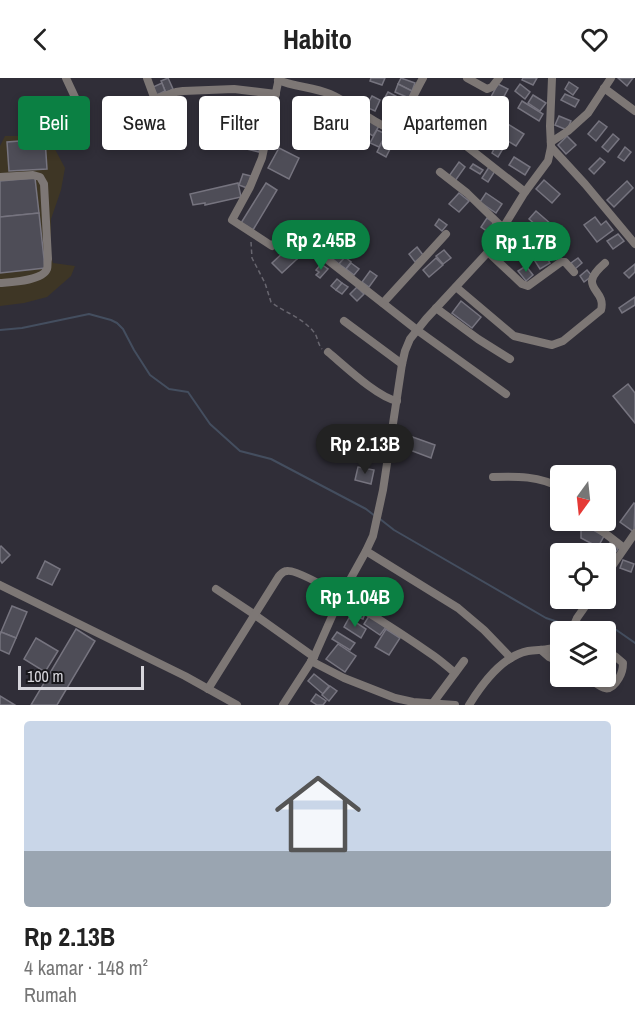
<!DOCTYPE html>
<html lang="id">
<head>
<meta charset="utf-8">
<style>
	:root { --surface:#fff; --page:#f6f6f6; --text:#222; --muted:#767676; --line:#e0e0e0; --accent:#0b8043 }
	body { margin:0; font-family:"Archivo Narrow",sans-serif; background:var(--page); color:var(--text); height:100vh; display:flex; flex-direction:column; font-size:22px; white-space:nowrap }
	* { box-sizing:border-box; margin:0 }
	p { font-size:20px; color:var(--muted) }
	.icon { flex:none; width:33px; height:33px; fill:none; stroke:currentColor; stroke-width:2; stroke-linecap:round; stroke-linejoin:round }
	.map { position:relative; height:627px; overflow:hidden }
	.drawer { display:flex; flex-direction:column; background:var(--surface); flex:1 }
	.drawer>* { flex:none }
	.guide { position:absolute; left:18px; top:18px; width:600px; height:54px; display:flex; gap:12px }
	.needle { width:39px; rotate:195deg }
	.fabs { position:absolute; left:550px; top:387px; display:grid; gap:12px }
	.fabs a { display:grid; place-items:center; width:66px; height:66px; border-radius:6px; background:var(--surface); box-shadow:0 3px 9px #0003; font-size:30px }
	.scale { position:absolute; left:18px; bottom:15px; width:126px; box-sizing:border-box; padding-left:6px; border:3px solid #d7d6dc; border-top:0; font-size:16px; line-height:21px; white-space:nowrap; color:#d7d6dc; -webkit-text-stroke:4px #18171b; paint-order:stroke }
	.price { position:absolute; translate:-50% -51px; padding:0 14px; border-radius:21px; background:var(--accent); color:#fff; font-size:20px; line-height:39px; filter:drop-shadow(0 2px 3px #0008) }
	.price::after { content:''; position:absolute; left:50%; top:36px; width:18px; height:14px; margin-left:-9px; background:inherit; clip-path:polygon(0 0,100% 0,50% 100%) }
	.price.selected { background:#222; color:#fff }
	ul { padding:0; list-style:none }
	li { display:grid; align-content:center; gap:12px; height:318px; padding:0 24px }
	li+li { border-top:2px solid var(--line) }
	li span { display:grid; place-items:center; height:186px; border-radius:6px; color:#555 }
	li>.icon { margin-inline-start:auto }
	span .icon { width:108px; height:108px; fill:#fffc; stroke-width:1 }
	li b { font-size:26px }
	.tag { padding:0 21px; border-radius:6px; background:var(--surface); box-shadow:0 3px 9px #0003; font-size:21px; line-height:54px }
	.tag.selected { background:var(--accent); color:#fff }
	header { display:flex; justify-content:space-between; align-items:center; height:78px; padding:0 24px; background:var(--surface); font-size:27px; font-weight:700 }
	.map>svg:first-child { display:block }
	.industrial { fill:#3e3625 }
	.lines { fill:none; stroke-linecap:round; stroke-linejoin:round }
	.stream { stroke:#444e5f; stroke-width:2 }
	.building { fill:#4e4d57; stroke:#76747f; stroke-width:1.5 }
	.path { stroke:#68666f; stroke-width:1.5; stroke-dasharray:4.5 3; stroke-linecap:butt }
	.minor { stroke:#7d7775; stroke-width:8 }
</style>
</head>
<body>
<header><svg class="icon" aria-label="back" viewBox="0 0 24 24"><path d="M15 5l-7 7 7 7"/></svg>Habito<svg class="icon" aria-label="heart" viewBox="0 0 24 24"><path d="M12 20l-8-8c-3-5 5-10 8-4 3-6 11-1 8 4z"/></svg></header>
<div class="map">
<svg width="635" height="627" viewBox="0 0 635 627">
	<rect width="100%" height="100%" fill="#302e38"/>
	<polygon class="industrial" points="5,58 48,58 65,90 61,112 51,141 51,177 53,185 75,188 71,198 47,219 24,225 0,228 0,68"/>
	<g class="lines">
		<g class="stream">
			<polyline points="0,252 22,250 89,236 111,242 117,245 123,251 134,272 150,297 169,311 188,314 210,346 240,373 271,381 366,431 375,438"/>
			<polyline points="380,441 394,452 546,540 570,548"/>
			<polyline points="576,550 578,551 584,546 615,551 635,565"/>
		</g>
	</g>
	<g class="building">
		<polygon points="168,0 173,11 166,15 161,3"/>
		<polygon points="371,0 385,0 382,7 370,3"/>
		<polygon points="401,0 415,5 412,13 398,6"/>
		<polygon points="523,0 537,0 533,7 522,2"/>
		<polygon points="618,0 633,0 627,8"/>
		<polygon points="569,4 578,10 573,17 565,11"/>
		<polygon points="162,5 165,13 157,17 153,9"/>
		<polygon points="398,6 412,13 409,20 395,14"/>
		<polygon points="498,6 508,11 490,44 480,39"/>
		<polygon points="520,6 530,14 525,21 515,13"/>
		<polygon points="388,14 405,23 400,32 383,23"/>
		<polygon points="565,16 579,22 575,29 561,22"/>
		<polygon points="533,17 546,25 540,33 528,25"/>
		<polygon points="372,18 380,22 375,33 366,29"/>
		<polygon points="522,23 543,36 539,43 518,30"/>
		<polygon points="419,24 432,31 427,40 414,33"/>
		<polygon points="336,31 344,35 338,47 330,43"/>
		<polygon points="349,33 353,35 346,50 338,47 344,35 347,37"/>
		<polygon points="559,38 571,43 567,52 555,47"/>
		<polygon points="364,39 370,43 364,54 357,50"/>
		<polygon points="249,40 266,44 259,74 242,70"/>
		<polygon points="408,40 421,47 417,56 403,48"/>
		<polygon points="498,40 524,56 516,68 491,53"/>
		<polygon points="370,43 379,48 373,58 365,53"/>
		<polygon points="599,43 607,49 596,63 588,56"/>
		<polygon points="377,52 386,56 379,69 370,65"/>
		<polygon points="613,56 619,61 608,74 602,69"/>
		<polygon points="567,58 576,67 566,76 558,67"/>
		<polygon points="45,61 47,91 9,93 7,64"/>
		<polygon points="383,62 392,67 386,79 377,74"/>
		<polygon points="497,65 504,69 498,79 492,75"/>
		<polygon points="625,69 631,74 624,83 618,79"/>
		<polygon points="279,70 299,80 289,101 268,90"/>
		<polygon points="514,79 530,89 525,97 509,87"/>
		<polygon points="600,80 605,84 594,96 589,91"/>
		<polygon points="459,84 465,89 455,103 449,98"/>
		<polygon points="473,86 483,92 480,96 470,90"/>
		<polygon points="489,89 495,93 488,104 482,100"/>
		<polygon points="243,96 251,98 247,110 239,107"/>
		<polygon points="35,100 39,135 0,139 0,103"/>
		<polygon points="544,102 560,116 552,125 536,111"/>
		<polygon points="627,103 633,110 614,129 607,122"/>
		<polygon points="238,105 241,119 205,127 205,125 193,127 190,116"/>
		<polygon points="266,105 277,112 253,152 241,145"/>
		<polygon points="459,115 469,123 459,134 449,126"/>
		<polygon points="486,115 502,126 496,135 480,124"/>
		<polygon points="536,133 551,146 544,154 529,141"/>
		<polygon points="39,135 45,190 0,195 0,139"/>
		<polygon points="595,139 601,147 606,143 613,152 597,164 584,147"/>
		<polygon points="487,140 494,144 488,154 481,149"/>
		<polygon points="439,141 447,147 442,153 435,147"/>
		<polygon points="310,147 320,157 297,181 287,171"/>
		<polygon points="618,156 624,163 613,171 607,163"/>
		<polygon points="510,161 515,166 508,174 502,169"/>
		<polygon points="318,163 324,168 319,175 313,170"/>
		<polygon points="557,164 564,174 557,178 550,168"/>
		<polygon points="417,169 423,177 415,184 409,176"/>
		<polygon points="287,171 297,181 282,195 272,185"/>
		<polygon points="335,171 345,179 339,186 329,178"/>
		<polygon points="444,172 451,180 443,186 436,178"/>
		<polygon points="543,174 550,185 540,191 533,180"/>
		<polygon points="345,179 351,184 346,191 339,186"/>
		<polygon points="436,180 443,187 429,199 423,192"/>
		<polygon points="578,180 582,185 575,191 571,185"/>
		<polygon points="351,185 359,191 354,197 346,191"/>
		<polygon points="321,186 328,191 320,200 316,197 319,194 316,192"/>
		<polygon points="635,186 635,194 629,200 624,195"/>
		<polygon points="526,188 533,197 526,203 518,193"/>
		<polygon points="587,192 592,198 584,204 580,198"/>
		<polygon points="370,193 377,198 369,209 362,204"/>
		<polygon points="337,201 342,205 336,212 331,208"/>
		<polygon points="342,205 348,209 342,216 336,212"/>
		<polygon points="357,209 364,216 357,223 350,216"/>
		<polygon points="635,219 635,227 622,235 619,230"/>
		<polygon points="461,223 481,239 472,250 452,235"/>
		<polygon points="628,306 635,315 635,345 613,318"/>
		<polygon points="407,357 435,367 431,380 402,369"/>
		<polygon points="358,389 374,392 371,406 355,402"/>
		<polygon points="634,425 635,426 634,454 620,444"/>
		<polygon points="581,445 604,458 598,469 581,460"/>
		<polygon points="610,465 618,471 613,478 605,471"/>
		<polygon points="1,468 10,477 2,485 0,482 0,469"/>
		<polygon points="623,482 634,486 631,494 620,490"/>
		<polygon points="45,483 60,491 52,507 37,500"/>
		<polygon points="12,528 27,534 16,560 1,554"/>
		<polygon points="350,528 365,535 363,541 347,535"/>
		<polygon points="369,538 386,549 380,557 364,546"/>
		<polygon points="349,540 366,551 361,560 344,549"/>
		<polygon points="76,551 95,563 57,627 31,627"/>
		<polygon points="386,551 400,560 389,577 375,569"/>
		<polygon points="1,554 16,560 9,576 0,572 0,557"/>
		<polygon points="337,554 355,565 350,572 332,561"/>
		<polygon points="36,560 58,573 45,594 24,581"/>
		<polygon points="338,566 356,578 345,594 326,581"/>
		<polygon points="314,596 329,608 323,616 308,603"/>
		<polygon points="330,608 337,613 329,623 322,617"/>
		<polygon points="316,616 326,623 323,627 317,627 311,623"/>
		<polygon points="0,618 15,627 0,627"/>
	</g>
	<g class="lines">
		<path class="path" d="M251,164L252,180L265,205L271,224C285,235 300,238 313,253C318,258 317,265 322,271"/>
		<g class="minor">
			<polyline points="66,0 80,30"/>
			<polyline points="147,0 154,19 158,20 176,14 183,13 234,11 276,16"/>
			<polyline points="279,0 262,80 250,109 232,142 272,168 284,154"/>
			<polyline points="467,0 487,11 492,9 499,0"/>
			<path d="M278,2C295,9 313,9 330,16C351,25 367,41 388,50L396,48C407,33 414,16 423,0"/>
			<polyline points="604,10 635,33"/>
			<polyline points="551,64 568,53 588,35 611,0"/>
			<polyline points="465,67 525,114"/>
			<polyline points="551,69 585,106 635,166"/>
			<polyline points="440,94 467,115 503,150"/>
			<path d="M0,99L33,97L40,99L44,106L48,181C47,185 48,188 47,191C42,203 11,204 0,205"/>
			<polyline points="488,174 522,206 528,208 561,184 565,184 574,194"/>
			<polyline points="324,179 417,252 506,316"/>
			<path d="M456,209L514,258L552,267L563,263L601,232C607,210 575,211 605,185"/>
			<polyline points="383,225 446,156"/>
			<polyline points="436,230 478,261 510,281"/>
			<polyline points="344,243 402,286"/>
			<path d="M328,274C345,288 377,319 397,323"/>
			<path d="M493,399C516,398 540,398 561,410"/>
			<polyline points="588,442 624,470"/>
			<polyline points="366,473 458,530 484,552 511,580"/>
			<polyline points="606,497 635,455"/>
			<polyline points="0,507 185,598 237,627"/>
			<polyline points="216,511 255,537 314,579"/>
			<polyline points="571,554 577,540 591,520"/>
			<polyline points="541,572 549,579 561,584"/>
			<polyline points="311,583 344,600 395,620 413,624 455,627"/>
			<path d="M586,598C600,608 608,619 619,600C622,595 623,591 623,585L616,579L606,573"/>
			<path d="M208,611L279,498C282,495 283,493 287,493C304,490 414,564 434,578C441,583 448,589 455,595"/>
			<polyline points="433,625 464,583"/>
			<polyline points="283,627 314,579 341,518 366,473 373,458 383,412 402,286 405,273 410,261 426,241 488,174 525,114 548,83 551,69 550,48 552,0"/>
			<path d="M469,627C482,606 502,578 528,573C540,571 551,573 561,566"/>
		</g>
	</g>
</svg>
<div class="fabs">
<a><svg class="needle" viewBox="-14 -14 28 28"><path d="M0-13l5 13h-10z" fill="#e53935"/><path d="M0 13l5-13h-10z" fill="#767676"/></svg></a>
<a><svg class="icon" aria-label="locate" viewBox="0 0 24 24"><circle cx="12" cy="12" r="6"/><path d="M12 2v4M12 18v4M2 12h4M18 12h4"/></svg></a>
<a><svg class="icon" aria-label="layers" viewBox="0 0 24 24"><path d="M12 4l9 5-9 5-9-5zM3 14l9 5 9-5"/></svg></a>
</div>
<div class="scale">100 m</div>
<b class="price" style="left:321px;top:193px">Rp 2.45B</b>
<b class="price" style="left:526px;top:195px">Rp 1.7B</b>
<b class="price selected" style="left:365px;top:397px">Rp 2.13B</b>
<b class="price" style="left:355px;top:550px">Rp 1.04B</b>
<div class="guide">
<a class="tag selected">Beli</a>
<a class="tag">Sewa</a>
<a class="tag">Filter</a>
<a class="tag">Baru</a>
<a class="tag">Apartemen</a>
</div>
</div>
<section class="drawer">
<ul>
<li><span style="background:linear-gradient(#c9d6e8 70%,#9aa5b1 0)"><svg class="icon" aria-label="home" viewBox="0 0 24 24"><path d="M3 11l9-7 9 7M6 9v11h12V9"/></svg></span><div><b>Rp 2.13B</b><p>4 kamar · 148 m²</p><p>Rumah</p></div></li>
</ul>
</section>
</body>
</html>
